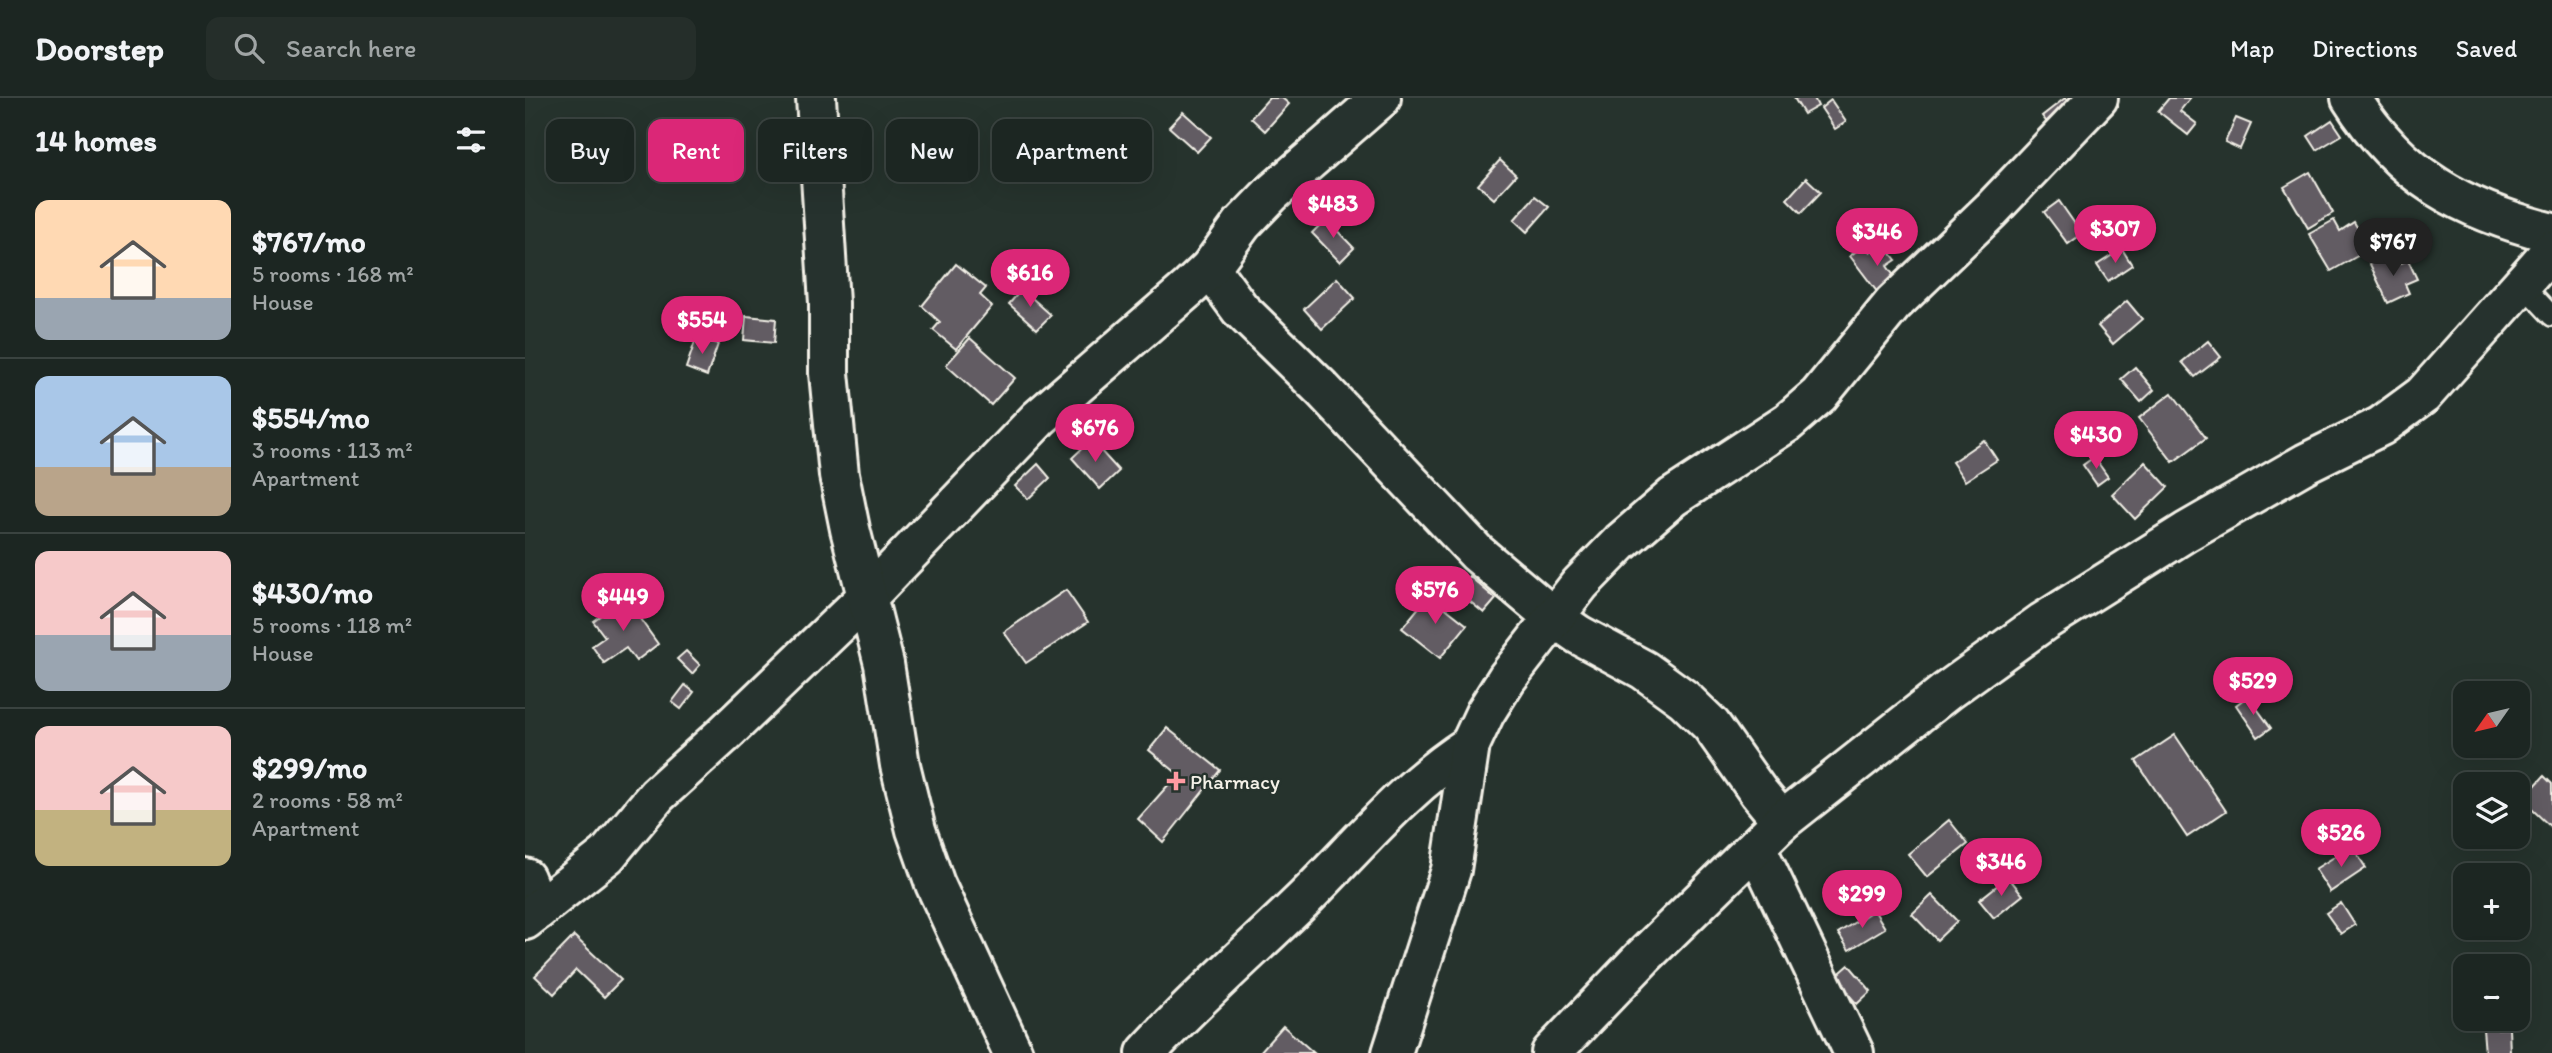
<!DOCTYPE html>
<html lang="en">
<head>
<meta charset="utf-8">
<style>
	:root { --surface:#1c2622; --page:#252e2a; --text:#f1f3f6; --muted:#a0a5a5; --line:#3a4340; --accent:#db2777 }
	body { margin:0; font-family:Itim,sans-serif; background:var(--page); color:var(--text); height:100vh; display:flex; flex-direction:column; font-size:26px; white-space:nowrap }
	* { box-sizing:border-box; margin:0 }
	p { font-size:23px; color:var(--muted) }
	.icon { flex:none; width:38px; height:38px; fill:none; stroke:currentColor; stroke-width:2; stroke-linecap:round; stroke-linejoin:round }
	.map { position:relative; flex:1; overflow:hidden }
	.panel { display:flex; flex-direction:column; background:var(--surface); width:525px }
	.panel>* { flex:none }
	.banner { position:absolute; left:21px; top:21px; width:665px; height:63px; display:flex; gap:14px }
	.needle { width:46px; rotate:236deg }
	.tools { position:absolute; left:1928px; top:583px; display:grid; gap:14px }
	.tools a { display:grid; place-items:center; width:77px; height:77px; border-radius:14px; background:var(--surface); box-shadow:0 7px 28px #0002,0 0 0 2px var(--line); font-size:35px }
	.price { position:absolute; translate:-50% -60px; padding:0 16px; border-radius:24px; background:var(--accent); color:#fff; font-size:23px; line-height:46px; filter:drop-shadow(0 2px 4px #0008) }
	.price::after { content:''; position:absolute; left:50%; top:42px; width:21px; height:16px; margin-left:-10px; background:inherit; clip-path:polygon(0 0,100% 0,50% 100%) }
	.price.active { background:#222; color:#fff }
	ul { padding:0; list-style:none }
	li { display:flex; align-items:center; gap:21px; height:175px; padding:0 35px }
	li+li { border-top:2px solid var(--line) }
	li span { display:grid; place-items:center; flex:none; width:196px; height:140px; border-radius:14px; color:#555 }
	li>.icon { margin-inline-start:auto }
	span .icon { width:84px; height:84px; fill:#fffc; stroke-width:1 }
	li b { font-size:30px }
	h2 { display:flex; justify-content:space-between; align-items:center; height:84px; padding:0 35px; font-size:30px }
	.pill { padding:0 24px; border-radius:14px; background:var(--surface); box-shadow:0 7px 28px #0002,0 0 0 2px var(--line); font-size:24px; line-height:63px }
	.pill.active { background:var(--accent); color:#fff }
	header { display:flex; align-items:center; gap:42px; box-sizing:border-box; height:98px; padding:0 35px; background:var(--surface); border-bottom:2px solid var(--line) }
	header strong { font-size:33px }
	nav { display:flex; gap:38px; margin-inline-start:auto; font-size:24px }
	.search { width:490px; height:63px; background:var(--page); display:flex; align-items:center; gap:18px; box-sizing:border-box; padding:0 24px; border-radius:14px; color:var(--muted); font-size:26px }
	main { display:flex; flex:1; min-height:0 }
	.map>svg:first-child { display:block }
	.building { fill:#625b64; stroke:#f4f1e8; stroke-width:2 }
	.lines { fill:none; stroke-linecap:round; stroke-linejoin:round }
	.lane-casing { stroke:#f4f1e8; stroke-width:24 }
	.street-casing { stroke:#f4f1e8; stroke-width:44 }
	.secondary-casing { stroke:#f4f1e8; stroke-width:44 }
	.lane { stroke:#26332d; stroke-width:19 }
	.street { stroke:#26332d; stroke-width:38 }
	.secondary { stroke:#26332d; stroke-width:38 }
	.poi-dot { fill:#ff9aa2; stroke:#26332d; stroke-width:2.5 }
	.labels { text-anchor:middle; dominant-baseline:central; stroke-width:5; stroke-linejoin:round; paint-order:stroke }
	.poi-label { font-size:21px; fill:#f4f1e8; stroke:#26332d; text-anchor:start }
</style>
</head>
<body>
<header>
<strong>Doorstep</strong>
<div class="search"><svg class="icon" aria-label="search" viewBox="0 0 24 24"><circle cx="10" cy="10" r="6"/><path d="M15 15l6 6"/></svg>Search here</div>
<nav><a>Map</a><a>Directions</a><a>Saved</a></nav>
</header>
<main>
<section class="panel">
<h2>14 homes<svg class="icon" aria-label="filters" viewBox="0 0 24 24"><path d="M4 7h16M4 17h16"/><circle cx="9" cy="7" r="2"/><circle cx="15" cy="17" r="2"/></svg></h2>
<ul>
<li><span style="background:linear-gradient(#ffd9b3 70%,#9aa5b1 0)"><svg class="icon" aria-label="home" viewBox="0 0 24 24"><path d="M3 11l9-7 9 7M6 9v11h12V9"/></svg></span><div><b>$767/mo</b><p>5 rooms · 168 m²</p><p>House</p></div></li>
<li><span style="background:linear-gradient(#a9c7e8 65%,#b9a48a 0)"><svg class="icon" aria-label="home" viewBox="0 0 24 24"><path d="M3 11l9-7 9 7M6 9v11h12V9"/></svg></span><div><b>$554/mo</b><p>3 rooms · 113 m²</p><p>Apartment</p></div></li>
<li><span style="background:linear-gradient(#f6c9c9 60%,#9aa5b1 0)"><svg class="icon" aria-label="home" viewBox="0 0 24 24"><path d="M3 11l9-7 9 7M6 9v11h12V9"/></svg></span><div><b>$430/mo</b><p>5 rooms · 118 m²</p><p>House</p></div></li>
<li><span style="background:linear-gradient(#f6c9c9 60%,#c2b280 0)"><svg class="icon" aria-label="home" viewBox="0 0 24 24"><path d="M3 11l9-7 9 7M6 9v11h12V9"/></svg></span><div><b>$299/mo</b><p>2 rooms · 58 m²</p><p>Apartment</p></div></li>
</ul>
</section>
<div class="map">
<svg width="2027" height="955" viewBox="0 0 2027 955">
	<rect width="100%" height="100%" fill="#26332d"/>
	<filter id="ink" filterUnits="userSpaceOnUse"><feTurbulence type="fractalNoise" baseFrequency=".0143" numOctaves="2"/><feDisplacementMap in="SourceGraphic" scale="14" xChannelSelector="R" yChannelSelector="G"/><feConvolveMatrix kernelMatrix="1 2 1 2 8 2 1 2 1" color-interpolation-filters="sRGB"/></filter>
	<g filter="url(#ink)">
		<g class="building">
			<polygon points="744,0 757,0 764,6 740,33 726,20"/>
			<polygon points="1269,0 1289,0 1293,8 1279,16"/>
			<polygon points="1540,0 1552,12 1527,31 1517,18"/>
			<polygon points="1644,0 1665,0 1655,13 1672,26 1663,37 1633,13"/>
			<polygon points="1306,2 1321,24 1310,31 1296,10"/>
			<polygon points="658,14 686,39 672,54 644,29"/>
			<polygon points="1711,20 1726,26 1715,51 1700,44"/>
			<polygon points="1807,22 1817,37 1792,52 1783,38"/>
			<polygon points="975,62 991,77 969,101 953,87"/>
			<polygon points="1785,74 1808,115 1783,130 1759,89"/>
			<polygon points="1281,80 1296,94 1276,115 1262,101"/>
			<polygon points="1010,98 1024,109 1002,134 989,122"/>
			<polygon points="1534,103 1557,136 1543,146 1519,114"/>
			<polygon points="801,121 829,150 815,164 787,135"/>
			<polygon points="1809,122 1815,133 1829,124 1845,151 1806,173 1784,136"/>
			<polygon points="1358,145 1371,162 1362,168 1374,185 1356,199 1325,158 1339,147 1345,154"/>
			<polygon points="1597,151 1607,167 1583,183 1572,167"/>
			<polygon points="1859,157 1865,170 1883,162 1892,181 1880,186 1884,195 1863,205 1844,164"/>
			<polygon points="431,166 461,190 455,197 467,208 431,251 408,232 415,224 397,208"/>
			<polygon points="812,180 830,200 797,231 779,211"/>
			<polygon points="497,191 526,217 512,231 484,206"/>
			<polygon points="1602,203 1617,221 1588,246 1573,228"/>
			<polygon points="221,218 251,221 249,245 219,242"/>
			<polygon points="172,238 193,246 182,278 161,270"/>
			<polygon points="445,240 490,280 466,307 421,267"/>
			<polygon points="1683,243 1696,259 1670,279 1657,264"/>
			<polygon points="1610,269 1629,292 1616,304 1596,281"/>
			<polygon points="1647,295 1681,340 1648,364 1614,320"/>
			<polygon points="566,342 594,373 575,391 547,360"/>
			<polygon points="1459,342 1472,362 1440,383 1427,364"/>
			<polygon points="1569,359 1583,379 1572,387 1558,367"/>
			<polygon points="1620,364 1643,389 1610,421 1587,396"/>
			<polygon points="513,366 525,380 503,401 490,388"/>
			<polygon points="944,478 971,501 959,515 932,493"/>
			<polygon points="541,492 563,524 501,565 479,534"/>
			<polygon points="904,497 942,527 915,560 877,530"/>
			<polygon points="100,500 133,546 111,563 101,550 79,565 67,548 80,539 68,523"/>
			<polygon points="161,553 175,567 167,576 152,561"/>
			<polygon points="160,587 169,594 156,611 147,604"/>
			<polygon points="1723,598 1746,630 1733,639 1711,607"/>
			<polygon points="642,630 695,672 638,744 613,721 653,676 624,652"/>
			<polygon points="1650,637 1701,713 1662,739 1611,663"/>
			<polygon points="2019,678 2027,686 2027,730 1997,702"/>
			<polygon points="1424,722 1443,746 1402,779 1383,756"/>
			<polygon points="1827,748 1841,770 1805,794 1790,771"/>
			<polygon points="1483,779 1498,797 1469,820 1454,802"/>
			<polygon points="1407,797 1432,823 1412,842 1387,816"/>
			<polygon points="1816,805 1830,827 1816,836 1801,815"/>
			<polygon points="1349,812 1360,830 1324,852 1313,835"/>
			<polygon points="49,838 96,882 79,899 51,872 29,896 10,878"/>
			<polygon points="1324,867 1346,893 1332,906 1309,880"/>
			<polygon points="758,928 789,955 734,955"/>
			<polygon points="1984,930 1985,955 1960,955 1958,931"/>
		</g>
		<g class="lines">
			<defs>
				<polyline id="lane" points="1997,186 2027,218"/>
				<g id="street">
					<path d="M1826,0C1876,80 1938,112 2027,135"/>
					<polyline points="685,170 715,211 797,291 952,455 1028,519 1054,537 1119,572 1159,601 1186,627 1234,695 1257,723"/>
					<polyline points="1231,749 1329,955"/>
					<polyline points="0,780 13,812"/>
					<polyline points="0,822 82,757 132,697 197,638 343,498 514,320 665,189 685,170 717,126 746,96 856,0"/>
					<path d="M621,955C671,900 728,851 781,799C834,746 881,688 945,647"/>
					<polyline points="867,955 926,772 945,647 960,615 982,580 1055,486 1096,444 1148,399 1263,324 1294,297 1368,206 1466,112 1573,0"/>
					<polyline points="1026,955 1118,859 1257,723 1422,593 1518,524 1661,434 1781,365 1856,328 1898,297 2027,152"/>
				</g>
				<polyline id="secondary" points="291,0 304,205 304,275 314,377 325,431 359,566 375,667 391,732 410,786 488,955"/>
			</defs>
			<use href="#lane" class="lane-casing"/>
			<use href="#street" class="street-casing"/>
			<use href="#secondary" class="secondary-casing"/>
			<use href="#lane" class="lane"/>
			<use href="#street" class="street"/>
			<use href="#secondary" class="secondary"/>
		</g>
	</g>
	<path class="poi-dot" d="M647.5 672.5h7v7h7v7h-7v7h-7v-7h-7v-7h7z"/>
	<g class="labels">
		<g class="poi-label">
			<text x="665" y="683">Pharmacy</text>
		</g>
	</g>
</svg>
<div class="tools">
<a><svg class="needle" viewBox="-14 -14 28 28"><path d="M0-13l5 13h-10z" fill="#e53935"/><path d="M0 13l5-13h-10z" fill="#a0a5a5"/></svg></a>
<a><svg class="icon" aria-label="layers" viewBox="0 0 24 24"><path d="M12 4l9 5-9 5-9-5zM3 14l9 5 9-5"/></svg></a>
<a>+</a>
<a>−</a>
</div>
<b class="price" style="left:808px;top:142px">$483</b>
<b class="price" style="left:1590px;top:167px">$307</b>
<b class="price" style="left:1352px;top:170px">$346</b>
<b class="price active" style="left:1868px;top:180px">$767</b>
<b class="price" style="left:505px;top:211px">$616</b>
<b class="price" style="left:177px;top:258px">$554</b>
<b class="price" style="left:570px;top:366px">$676</b>
<b class="price" style="left:1571px;top:373px">$430</b>
<b class="price" style="left:910px;top:528px">$576</b>
<b class="price" style="left:98px;top:535px">$449</b>
<b class="price" style="left:1728px;top:619px">$529</b>
<b class="price" style="left:1816px;top:771px">$526</b>
<b class="price" style="left:1476px;top:800px">$346</b>
<b class="price" style="left:1337px;top:832px">$299</b>
<div class="banner">
<a class="pill">Buy</a>
<a class="pill active">Rent</a>
<a class="pill">Filters</a>
<a class="pill">New</a>
<a class="pill">Apartment</a>
</div>
</div>
</main>
</body>
</html>
